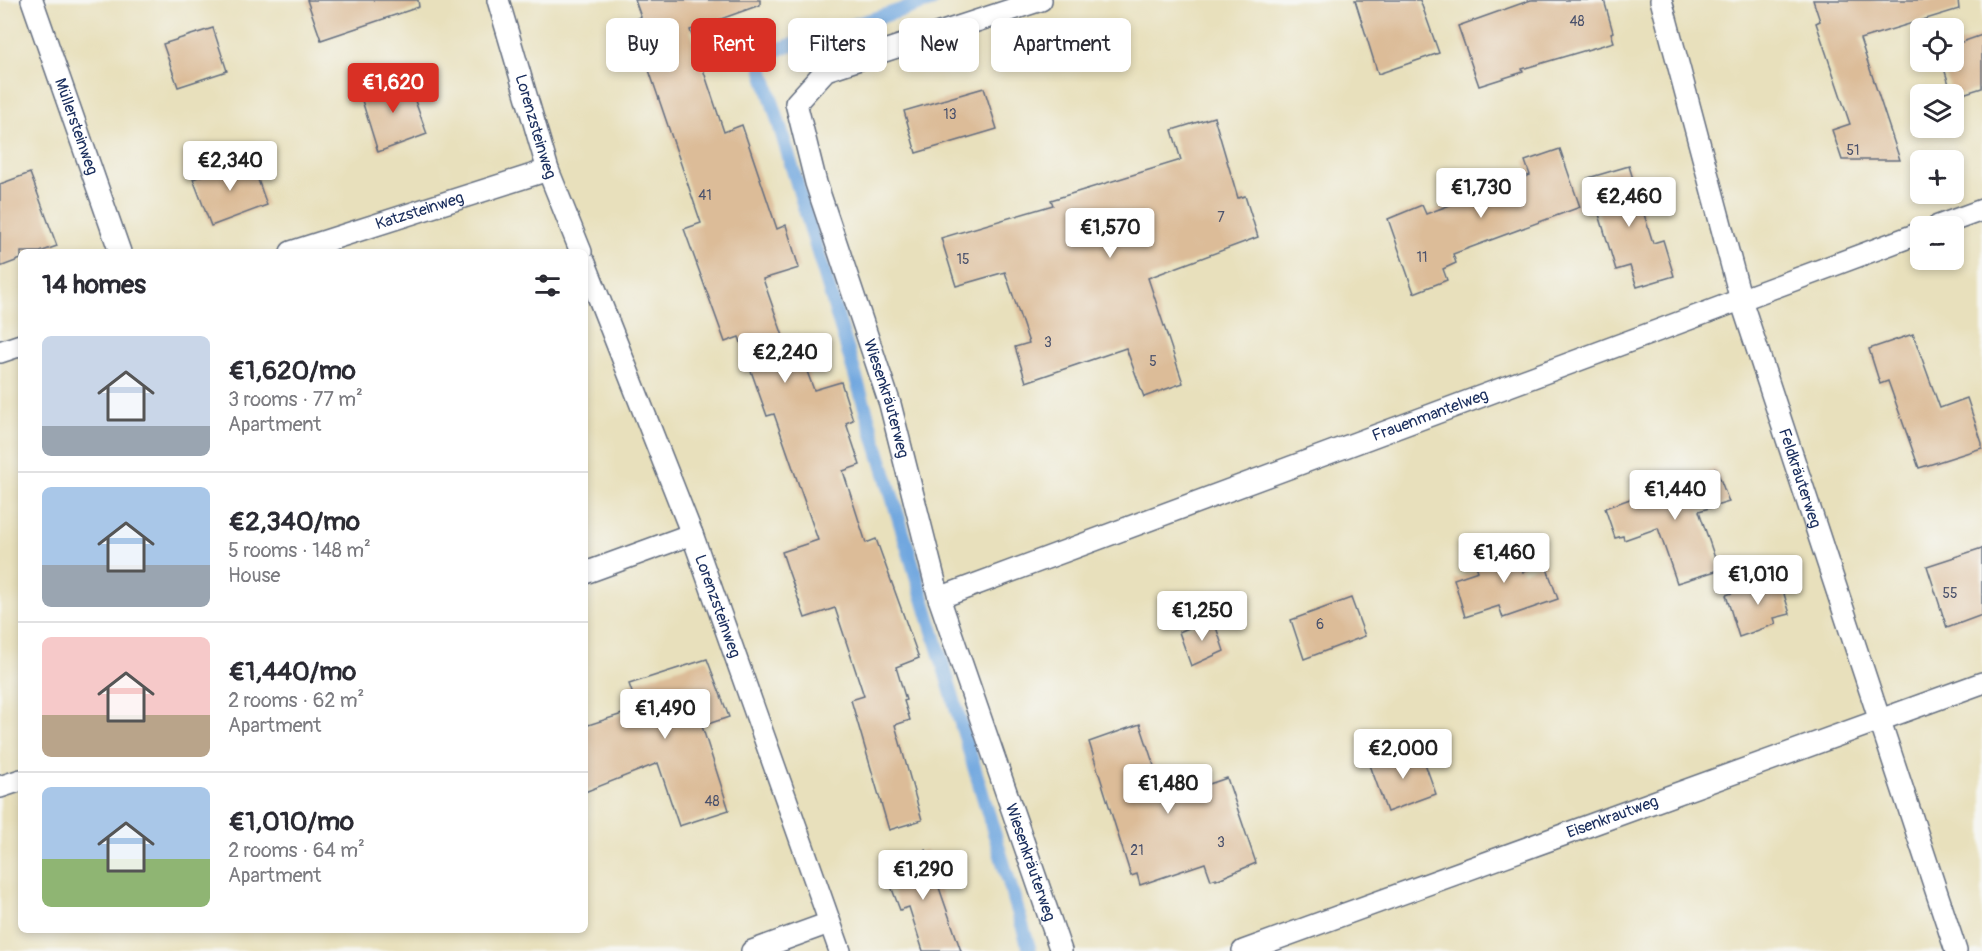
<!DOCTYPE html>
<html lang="en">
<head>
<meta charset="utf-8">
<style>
	:root { --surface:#fff; --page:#f7f7f7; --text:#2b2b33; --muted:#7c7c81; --line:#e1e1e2; --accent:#d93025 }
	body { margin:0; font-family:Pangolin,sans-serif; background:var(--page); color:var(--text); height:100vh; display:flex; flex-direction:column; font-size:22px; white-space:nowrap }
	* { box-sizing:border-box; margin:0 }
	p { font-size:20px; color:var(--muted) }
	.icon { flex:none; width:33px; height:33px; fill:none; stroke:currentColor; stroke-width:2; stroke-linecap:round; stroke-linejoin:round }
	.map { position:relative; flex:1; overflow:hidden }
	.panel { position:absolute; left:18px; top:249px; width:570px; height:684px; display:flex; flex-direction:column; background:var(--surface); border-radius:9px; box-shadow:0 3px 9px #0003 }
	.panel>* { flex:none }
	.top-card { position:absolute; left:606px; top:18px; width:570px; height:54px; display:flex; gap:12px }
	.tools { position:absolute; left:1910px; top:18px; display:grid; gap:12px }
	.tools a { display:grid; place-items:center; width:54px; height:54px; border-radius:9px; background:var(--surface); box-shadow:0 3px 9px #0003; font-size:30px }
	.price { position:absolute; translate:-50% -51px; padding:0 14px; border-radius:6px; background:#fff; color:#222; font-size:20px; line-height:39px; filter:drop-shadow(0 2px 3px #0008) }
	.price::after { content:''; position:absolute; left:50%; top:36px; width:18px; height:14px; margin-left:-9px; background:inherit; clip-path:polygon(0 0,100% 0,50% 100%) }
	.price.current { background:var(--accent); color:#fff }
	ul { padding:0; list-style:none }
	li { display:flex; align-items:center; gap:18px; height:150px; padding:0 24px }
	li+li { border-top:2px solid var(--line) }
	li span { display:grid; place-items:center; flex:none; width:168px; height:120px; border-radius:9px; color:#555 }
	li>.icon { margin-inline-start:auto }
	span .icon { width:72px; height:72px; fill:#fffc; stroke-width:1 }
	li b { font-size:26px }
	h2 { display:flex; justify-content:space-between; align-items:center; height:72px; padding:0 24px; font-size:26px }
	.chip { padding:0 21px; border-radius:9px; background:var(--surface); box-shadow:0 3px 9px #0003; font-size:21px; line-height:54px }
	.chip.current { background:var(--accent); color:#fff }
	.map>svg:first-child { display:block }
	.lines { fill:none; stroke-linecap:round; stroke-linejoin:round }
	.stream { stroke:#71a7df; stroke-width:14 }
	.building { fill:#dcbc98 }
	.service-casing { stroke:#636d7f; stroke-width:24 }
	.service { stroke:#fff; stroke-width:21 }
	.labels { text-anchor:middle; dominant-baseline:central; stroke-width:4.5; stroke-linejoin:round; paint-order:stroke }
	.number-label { font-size:14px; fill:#4b526c }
	.street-label { font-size:16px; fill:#1b2f5e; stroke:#f6f6f2 }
</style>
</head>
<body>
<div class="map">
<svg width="1982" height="951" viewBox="0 0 1982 951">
	<rect width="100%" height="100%" fill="#f6f6f2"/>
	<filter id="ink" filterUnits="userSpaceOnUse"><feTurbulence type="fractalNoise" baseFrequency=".0167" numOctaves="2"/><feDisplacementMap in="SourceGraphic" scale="12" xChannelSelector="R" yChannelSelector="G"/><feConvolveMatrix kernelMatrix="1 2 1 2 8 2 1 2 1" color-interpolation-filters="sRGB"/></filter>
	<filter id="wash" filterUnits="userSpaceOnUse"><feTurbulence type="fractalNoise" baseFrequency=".008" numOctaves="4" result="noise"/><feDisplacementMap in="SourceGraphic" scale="24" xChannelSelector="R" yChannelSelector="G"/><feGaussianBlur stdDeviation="1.35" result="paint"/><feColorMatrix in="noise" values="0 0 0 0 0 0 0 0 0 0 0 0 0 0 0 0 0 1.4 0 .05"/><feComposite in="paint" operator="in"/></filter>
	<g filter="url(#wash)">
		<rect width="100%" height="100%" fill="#e8e0bc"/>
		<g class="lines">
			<polyline class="stream" points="933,0 776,50 762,68 1030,951"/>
		</g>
		<g id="blocks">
			<g class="building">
				<polygon points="307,0 418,0 419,7 321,40"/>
				<polygon points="635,0 760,0 760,5 690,30 724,132 742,125 777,229 786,225 799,268 763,279 789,353 799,350 814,390 841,382 853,420 846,423 860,465 843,471 866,543 876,539 919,658 896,667 906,700 904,701 910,720 895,725 922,820 889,830 851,700 864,696 835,608 805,618 788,570 782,552 818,540 774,414 767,416 739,337 725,342 684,229 701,223 632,20 641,17"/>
				<polygon points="1355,0 1420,0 1439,53 1378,74"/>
				<polygon points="1531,0 1604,0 1613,32 1611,33 1614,42 1522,69 1523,72 1479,86 1458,26"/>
				<polygon points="1813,0 1958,0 1959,9 1860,39 1900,160 1842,160 1832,130 1850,124 1816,23 1820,21"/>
				<polygon points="213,28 227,71 178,87 163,44"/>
				<polygon points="1982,35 1982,88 1953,97 1942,62 1953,62 1953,45"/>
				<polygon points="406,76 427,134 378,152 360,94"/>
				<polygon points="984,88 997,129 916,153 904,111"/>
				<polygon points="1214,117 1238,198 1245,196 1258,237 1148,278 1183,383 1144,397 1126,348 1026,382 1015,347 1029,343 1005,272 956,286 941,238 1053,205 1051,200 1181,160 1172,130"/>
				<polygon points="1560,149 1580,207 1453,254 1456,263 1443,269 1447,280 1414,293 1388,219 1422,205 1426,214 1530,175 1525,161"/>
				<polygon points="250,157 267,205 211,226 193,179"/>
				<polygon points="1629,166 1653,243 1663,240 1674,276 1637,287 1630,266 1616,270 1588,178"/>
				<polygon points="30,173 57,246 40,252 21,252 21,259 0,267 0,184"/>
				<polygon points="1913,334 1940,408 1967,398 1982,443 1982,448 1919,468 1888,381 1880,384 1869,349"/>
				<polygon points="1716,468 1729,502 1699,511 1719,570 1677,583 1658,528 1624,540 1623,536 1615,538 1605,508"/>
				<polygon points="1514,540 1523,572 1545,563 1558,599 1503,618 1499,606 1465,617 1454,579 1478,571 1472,555"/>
				<polygon points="1982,548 1982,615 1947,628 1927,566"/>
				<polygon points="1779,577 1790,614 1774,618 1776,624 1739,637 1726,595"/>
				<polygon points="1351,598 1365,636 1304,659 1291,620"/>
				<polygon points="1213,618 1224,651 1191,666 1179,632"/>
				<polygon points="707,659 729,717 702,726 729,810 679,826 658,763 585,792 585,726 638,709 629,684"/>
				<polygon points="1140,724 1165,799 1227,778 1256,863 1216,880 1216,878 1211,880 1205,863 1140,885 1137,874 1131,876 1089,742"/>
				<polygon points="1419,747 1436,794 1387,812 1370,765"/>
				<polygon points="926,850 961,951 923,951 909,907 900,910 883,865"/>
			</g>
		</g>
	</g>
	<g filter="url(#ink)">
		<use href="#blocks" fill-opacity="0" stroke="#636d7f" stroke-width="1.5"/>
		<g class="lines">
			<defs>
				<g id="service">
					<path id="s1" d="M32,0L120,252"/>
					<path id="s2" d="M498,0L548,170L581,252"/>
					<path id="s3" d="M1041,0L826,70L796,103L816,183L890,404L939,598L1061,951"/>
					<path id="s4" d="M1661,0L1741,300L1956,951"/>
					<polyline points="1938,226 1982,210"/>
					<path id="s5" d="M291,252L548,170"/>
					<path id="s6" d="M585,263L692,534L840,951"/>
					<polyline points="0,352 21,345"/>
					<polyline points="585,573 692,534"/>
					<path id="s7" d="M939,598L1920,233"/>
					<polyline points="0,787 21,780"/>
					<polyline points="752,951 829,923"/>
					<path id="s8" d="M1243,951L1982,683"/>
				</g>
			</defs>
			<use href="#service" class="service-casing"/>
			<use href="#service" class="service"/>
		</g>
	</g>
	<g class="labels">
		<g class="number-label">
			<text x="1577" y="21">48</text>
			<text x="950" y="114">13</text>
			<text x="1853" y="150">51</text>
			<text x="705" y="195">41</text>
			<text x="1221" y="217">7</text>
			<text x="1422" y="257">11</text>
			<text x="963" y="259">15</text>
			<text x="1048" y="342">3</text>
			<text x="1153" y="361">5</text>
			<text x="1950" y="593">55</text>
			<text x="1320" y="624">6</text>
			<text x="712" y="801">48</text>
			<text x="1221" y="842">3</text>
			<text x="1137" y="850">21</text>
		</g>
		<g class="street-label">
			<text stroke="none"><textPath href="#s1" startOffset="134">Müllersteinweg</textPath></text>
			<text stroke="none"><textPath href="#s2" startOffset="132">Lorenzsteinweg</textPath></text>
			<text stroke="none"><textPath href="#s5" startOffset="135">Katzsteinweg</textPath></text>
			<text stroke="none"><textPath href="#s3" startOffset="580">Wiesenkräuterweg</textPath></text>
			<text stroke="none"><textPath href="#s7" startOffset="524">Frauenmantelweg</textPath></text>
			<text stroke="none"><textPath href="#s4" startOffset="498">Feldkräuterweg</textPath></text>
			<text stroke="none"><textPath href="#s6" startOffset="368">Lorenzsteinweg</textPath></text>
			<text stroke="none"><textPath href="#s8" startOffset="393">Eisenkrautweg</textPath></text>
			<text stroke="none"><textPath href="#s3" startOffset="1066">Wiesenkräuterweg</textPath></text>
		</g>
	</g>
</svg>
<div class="tools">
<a><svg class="icon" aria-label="locate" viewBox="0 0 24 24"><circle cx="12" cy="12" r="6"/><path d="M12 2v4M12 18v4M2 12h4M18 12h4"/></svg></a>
<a><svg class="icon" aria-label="layers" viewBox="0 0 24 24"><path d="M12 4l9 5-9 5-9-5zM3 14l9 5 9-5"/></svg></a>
<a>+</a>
<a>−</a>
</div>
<b class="price current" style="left:393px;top:114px">€1,620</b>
<b class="price" style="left:230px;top:192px">€2,340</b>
<b class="price" style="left:1481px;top:219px">€1,730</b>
<b class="price" style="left:1629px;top:228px">€2,460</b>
<b class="price" style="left:1110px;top:259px">€1,570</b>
<b class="price" style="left:785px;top:384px">€2,240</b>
<b class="price" style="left:1675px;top:521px">€1,440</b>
<b class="price" style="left:1504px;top:584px">€1,460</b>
<b class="price" style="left:1758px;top:606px">€1,010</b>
<b class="price" style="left:1202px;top:642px">€1,250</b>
<b class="price" style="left:665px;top:740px">€1,490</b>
<b class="price" style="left:1403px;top:780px">€2,000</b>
<b class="price" style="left:1168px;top:815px">€1,480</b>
<b class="price" style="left:923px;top:901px">€1,290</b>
<div class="top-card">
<a class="chip">Buy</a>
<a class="chip current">Rent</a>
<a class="chip">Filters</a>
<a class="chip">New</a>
<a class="chip">Apartment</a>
</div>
<section class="panel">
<h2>14 homes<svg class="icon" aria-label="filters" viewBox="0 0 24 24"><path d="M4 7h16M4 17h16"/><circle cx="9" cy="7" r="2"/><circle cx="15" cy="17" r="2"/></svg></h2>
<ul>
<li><span style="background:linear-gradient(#c9d6e8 75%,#9aa5b1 0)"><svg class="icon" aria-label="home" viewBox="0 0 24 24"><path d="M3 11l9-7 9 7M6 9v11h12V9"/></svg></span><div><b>€1,620/mo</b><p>3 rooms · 77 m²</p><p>Apartment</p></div></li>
<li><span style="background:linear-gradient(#a9c7e8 65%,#9aa5b1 0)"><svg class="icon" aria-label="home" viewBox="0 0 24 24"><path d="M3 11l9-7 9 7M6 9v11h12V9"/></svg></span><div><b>€2,340/mo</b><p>5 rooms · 148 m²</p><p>House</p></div></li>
<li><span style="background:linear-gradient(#f6c9c9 65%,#b9a48a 0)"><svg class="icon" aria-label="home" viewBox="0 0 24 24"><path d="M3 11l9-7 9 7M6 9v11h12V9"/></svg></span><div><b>€1,440/mo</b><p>2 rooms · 62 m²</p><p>Apartment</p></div></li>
<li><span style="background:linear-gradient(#a9c7e8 60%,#8fb573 0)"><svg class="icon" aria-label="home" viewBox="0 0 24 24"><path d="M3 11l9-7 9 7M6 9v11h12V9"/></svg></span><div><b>€1,010/mo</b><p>2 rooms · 64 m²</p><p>Apartment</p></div></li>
</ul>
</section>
</div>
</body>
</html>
